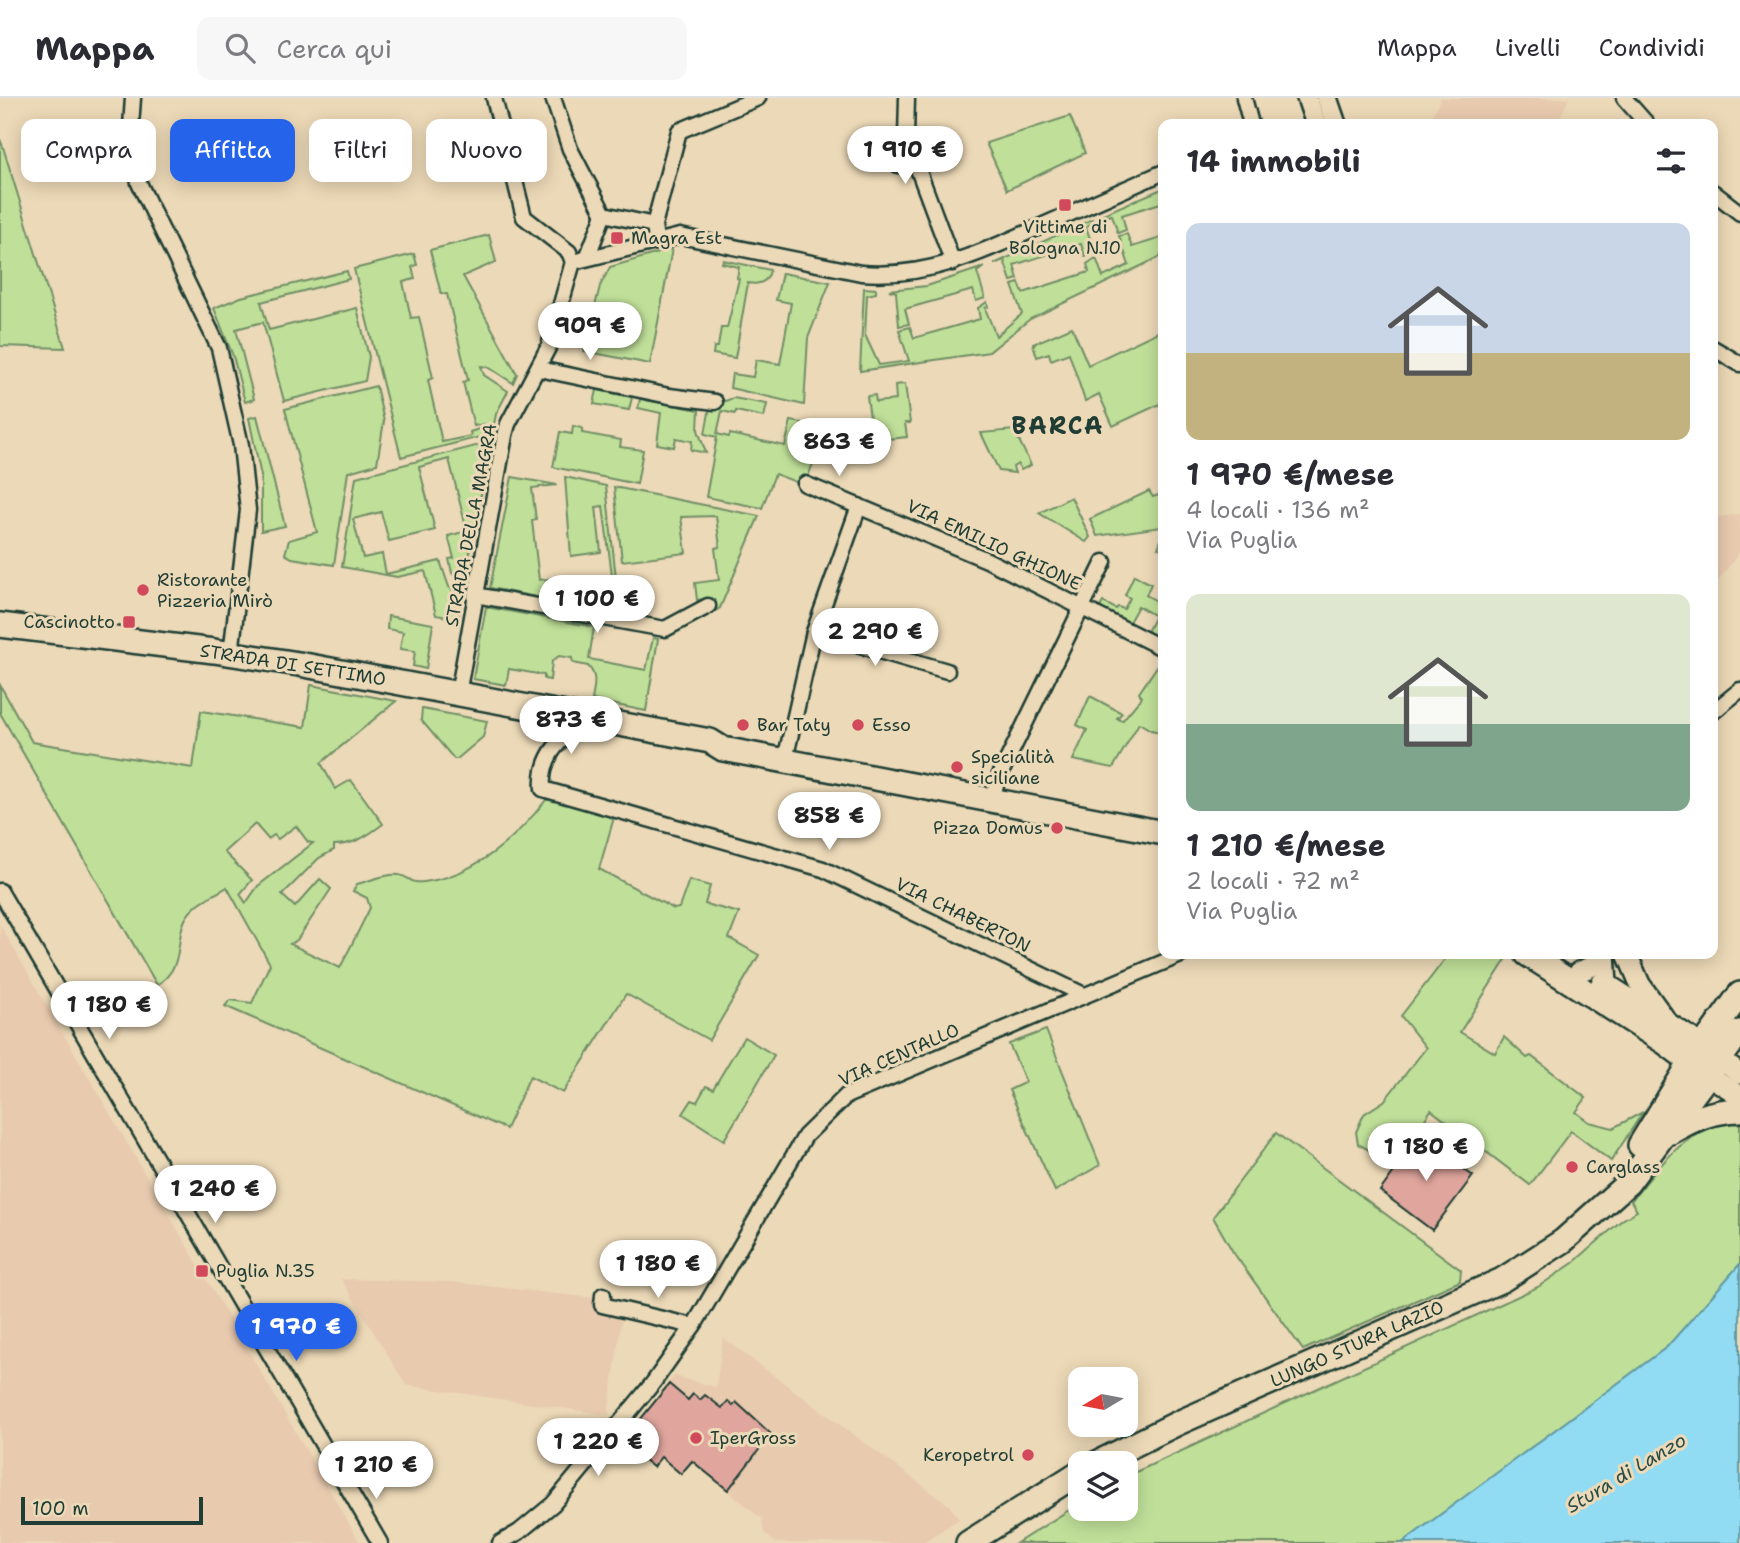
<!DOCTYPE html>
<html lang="it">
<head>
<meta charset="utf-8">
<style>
	:root { --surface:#fff; --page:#f7f7f7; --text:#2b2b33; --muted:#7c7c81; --line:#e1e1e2; --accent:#2563eb }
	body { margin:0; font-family:"Shantell Sans",sans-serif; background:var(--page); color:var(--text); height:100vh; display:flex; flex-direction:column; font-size:26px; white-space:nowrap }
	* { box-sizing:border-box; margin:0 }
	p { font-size:23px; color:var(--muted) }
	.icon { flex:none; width:38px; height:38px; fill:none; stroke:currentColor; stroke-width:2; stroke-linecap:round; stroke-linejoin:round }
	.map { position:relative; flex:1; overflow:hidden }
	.panel { position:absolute; left:1158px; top:21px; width:560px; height:840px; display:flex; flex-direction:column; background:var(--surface); border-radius:14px; box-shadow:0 4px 18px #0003 }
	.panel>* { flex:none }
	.top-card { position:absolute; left:21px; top:21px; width:665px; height:63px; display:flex; gap:14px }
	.needle { width:46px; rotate:260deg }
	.fabs { position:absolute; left:1068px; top:1269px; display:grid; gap:14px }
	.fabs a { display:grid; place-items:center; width:70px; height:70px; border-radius:14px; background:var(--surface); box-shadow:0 4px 18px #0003; font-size:35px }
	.scale { position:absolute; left:21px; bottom:18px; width:182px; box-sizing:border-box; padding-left:7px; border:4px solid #1f3d34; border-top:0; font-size:19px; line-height:24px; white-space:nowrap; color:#1f3d34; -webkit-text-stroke:5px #ecd9b7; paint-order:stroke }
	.price { position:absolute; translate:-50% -60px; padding:0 16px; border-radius:24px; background:#fff; color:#222; font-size:23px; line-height:46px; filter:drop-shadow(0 2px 4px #0008) }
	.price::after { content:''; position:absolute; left:50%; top:42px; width:21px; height:16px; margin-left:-10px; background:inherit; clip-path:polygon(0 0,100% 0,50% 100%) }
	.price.current { background:var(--accent); color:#fff }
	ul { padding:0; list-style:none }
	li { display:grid; align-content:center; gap:14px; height:371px; padding:0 28px }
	li span { display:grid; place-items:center; height:217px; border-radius:14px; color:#555 }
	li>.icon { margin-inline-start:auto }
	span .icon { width:126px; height:126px; fill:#fffc; stroke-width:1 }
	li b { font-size:30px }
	h2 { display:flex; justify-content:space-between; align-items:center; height:84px; padding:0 28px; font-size:30px }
	.chip { padding:0 24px; border-radius:14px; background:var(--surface); box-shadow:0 4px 18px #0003; font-size:24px; line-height:63px }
	.chip.current { background:var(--accent); color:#fff }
	header { display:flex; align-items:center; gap:42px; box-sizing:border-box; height:98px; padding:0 35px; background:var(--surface); border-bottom:2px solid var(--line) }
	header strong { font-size:33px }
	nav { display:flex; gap:38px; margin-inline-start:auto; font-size:24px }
	.search { width:490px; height:63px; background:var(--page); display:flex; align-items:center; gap:18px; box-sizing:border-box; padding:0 24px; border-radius:14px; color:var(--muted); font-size:26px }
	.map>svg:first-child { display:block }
	.built { fill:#e8caaf }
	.green { fill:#c0e099; stroke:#708e66; stroke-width:2; fill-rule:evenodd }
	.water { fill:#92dcf3; stroke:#649ca7; stroke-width:2 }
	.building { fill:#e0a69d; stroke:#1f3d34; stroke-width:2 }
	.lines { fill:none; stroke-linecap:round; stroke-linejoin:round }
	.minor-casing { stroke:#1f3d34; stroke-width:19 }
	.secondary-casing { stroke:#1f3d34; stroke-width:24 }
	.primary-casing { stroke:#1f3d34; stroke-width:28 }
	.minor { stroke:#ecd9b7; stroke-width:14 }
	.secondary { stroke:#ecd9b7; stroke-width:19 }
	.primary { stroke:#ecd9b7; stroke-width:23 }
	.poi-dot { fill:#d1495b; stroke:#ecd9b7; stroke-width:2.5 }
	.labels { text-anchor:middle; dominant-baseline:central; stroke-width:6; stroke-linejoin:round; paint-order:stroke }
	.poi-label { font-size:18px; fill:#1f3d34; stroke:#ecd9b7; text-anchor:start }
	.street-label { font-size:18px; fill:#1f3d34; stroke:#ecd9b7 }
	.water-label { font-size:19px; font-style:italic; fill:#2a4d47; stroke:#ecd9b7 }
	.district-label { font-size:24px; font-weight:bold; letter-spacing:2px; fill:#1f3d34; stroke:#ecd9b7 }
</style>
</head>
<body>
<header>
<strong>Mappa</strong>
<div class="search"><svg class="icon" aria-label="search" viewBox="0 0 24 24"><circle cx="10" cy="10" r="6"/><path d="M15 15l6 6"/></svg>Cerca qui</div>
<nav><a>Mappa</a><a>Livelli</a><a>Condividi</a></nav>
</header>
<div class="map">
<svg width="1740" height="1445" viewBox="0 0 1740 1445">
	<rect width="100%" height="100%" fill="#ecd9b7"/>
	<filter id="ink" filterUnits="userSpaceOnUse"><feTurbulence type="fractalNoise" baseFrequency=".0143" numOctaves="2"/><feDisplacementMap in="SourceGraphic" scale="14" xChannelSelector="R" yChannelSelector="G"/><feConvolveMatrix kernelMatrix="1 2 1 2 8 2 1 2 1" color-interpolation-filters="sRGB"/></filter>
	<g filter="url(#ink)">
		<g class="built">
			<polygon points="1441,0 1569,0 1557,26 1428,26"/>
			<polygon points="1740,416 1740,454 1713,489 1713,420"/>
			<polygon points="0,827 359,1443 360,1445 0,1445"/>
			<polygon points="341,1181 452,1184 593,1200 599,1212 622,1218 608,1317 406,1287"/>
			<polygon points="723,1240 949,1407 959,1421 922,1445 776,1445 764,1435 762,1421 692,1363 681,1376 661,1359 653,1369 622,1344 674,1278 716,1289"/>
		</g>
		<g class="green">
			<polygon points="1070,18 1085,55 1007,92 986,45"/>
			<polygon points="0,41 3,49 65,250 0,248"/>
			<polygon points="1164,90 1164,104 1122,117 1126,132 1118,135 1112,117 1104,119 1103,116"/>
			<polygon points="1092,121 1093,124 1086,129 1095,155 1085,158 1081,146 1014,167 1018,181 1011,183 1004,162 994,166"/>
			<polygon points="1127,136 1132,149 1164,139 1164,157 1030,221 989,254 860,273 864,190 876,191 876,195 867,197 865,237 879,267 909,263 899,232 910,229 914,240 980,221 978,210 987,204 988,209 985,210 996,238 1022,216 1012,187 1019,185 1023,195 1089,174 1087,166 1096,160 1103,179 1129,167 1119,138"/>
			<polygon points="489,137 496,164 463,178 517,276 513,285 488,269 481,268 484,277 508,293 496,316 492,336 401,359 354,171 414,156 417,167 412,169 415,181 403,184 411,220 419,219 433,280 428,282 442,344 471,338 470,334 485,329 484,326 474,328 463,284 468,282 447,196 441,196 430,152"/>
			<polygon points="672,151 650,266 584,253 600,188 610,169"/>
			<path d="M723,162L770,172C768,185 758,187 748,185L735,260L713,256L714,249H718L721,230H727L739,181L737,180L739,169L722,165Z"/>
			<polygon points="984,169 977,174 985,200 976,203 973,192 905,211 909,226 899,228 896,194 889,192 927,188"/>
			<polygon points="347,173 349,181 261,204 269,232 357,210 369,259 365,283 284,303 263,224 236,231 254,301 245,304 233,258 214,210 241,199"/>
			<polygon points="782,175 830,184 808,240 804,307 730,290 732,276 753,279 756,262 780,266 791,205 776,202"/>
			<polygon points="1072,229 1088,267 1164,231 1164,304 1113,328 1099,296 1085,303 1069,255 1051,262 1049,255 1037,259 1033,246"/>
			<polygon points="905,286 910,325 905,325 907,339 879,342 879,346 868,347 870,320 867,298 875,297 876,304 896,302 895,287"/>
			<polygon points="376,288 384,323 377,366 348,374 334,467 292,460 285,456 289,442 317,434 285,311"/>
			<polygon points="597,292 632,299 629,312 594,306"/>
			<polygon points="733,300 767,306 764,319 736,313 735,316 722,313 717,336 729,339 730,336 785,348 791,323 802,325 800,352 819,350 807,381 796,384 775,376 762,410 706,399 717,339 705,336 710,309 719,311 720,305"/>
			<polygon points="640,301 699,312 698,332 706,355 691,352 692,343 676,340 674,349 657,346 661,315 638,310"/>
			<polygon points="257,318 285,428 261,433 261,378 249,320"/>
			<polygon points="573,328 582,330 582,335 621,342 620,349 643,352 637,386 553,369 560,334 572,336"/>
			<polygon points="1014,332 1031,367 1021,372 1018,366 1013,369 1015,375 999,373 981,335"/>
			<polygon points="491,344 463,490 452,475 449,461 454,460 448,438 467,433 449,361 419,369 435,432 389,443 381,414 353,421 363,460 382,456 386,476 440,463 449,489 462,500 458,521 436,517 425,473 397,479 342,469 356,379"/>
			<polygon points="512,379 557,387 532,390 536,422 532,423 539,482 566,479 569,503 605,498 606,509 594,510 490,490"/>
			<polygon points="565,379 606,388 619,508 616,508 603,408 596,409 601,454 571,458"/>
			<polygon points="614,389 759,418 720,510 712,515 703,501 697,502 695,485 719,482 715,450 720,449 716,418 681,419 686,455 622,463"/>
			<polygon points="1149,393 1153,399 1164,395 1164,451 1158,450 1163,437 1161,429 1097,438 1090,421"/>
			<polygon points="1071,399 1090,439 1086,444 1039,415"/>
			<polygon points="1134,477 1151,486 1146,497 1164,507 1164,542 1160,544 1146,536 1155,518 1138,508 1128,526 1099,511 1103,504 1116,511 1118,509 1124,511 1130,500 1125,497"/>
			<path d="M486,509L594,529L589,561L646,572L653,540L658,541L646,613L592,602C594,589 598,578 588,568L573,565L572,560L559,558L552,563L550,582L544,581V577L509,571L506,587L473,581Z"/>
			<polygon points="388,518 433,526 426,571 413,568 415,553 400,551 403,534 387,531"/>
			<polygon points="1164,558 1164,635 1151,632 1139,625 1113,670 1073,662 1087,632 1077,627 1090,598 1122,615 1117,620 1122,623 1142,599 1139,595"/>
			<path d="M0,587L32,644L193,670L201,613L305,629L311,587L396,603L321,665L335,691L351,682L383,726C367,738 354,747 334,747V752L319,760L282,797L295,809L320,781L331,791L297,842L290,846L340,870L370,810L367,800L353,793L357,786C369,783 387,775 399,777C410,779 410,786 424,784C474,778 516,740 546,702L554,701L612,718L613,723L599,771L674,811L679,810L689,782L710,788L705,806L739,815L729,840L759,857L709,942L626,896L563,995L530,978L506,1031L225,908L230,902L252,905L270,866L227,789C217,796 202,801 194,810C169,832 191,865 157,887L0,615ZM255,726L268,741L274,737L278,741L296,728L308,744L313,745L258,788L246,805L240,796L252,782L224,754Z"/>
			<polygon points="422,611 487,623 483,639 457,661 454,661 421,622"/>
			<polygon points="1449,856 1502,856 1507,860 1460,934 1495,955 1504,939 1527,960 1531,958 1586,1000 1576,1014 1589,1024 1613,1030 1643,1014 1611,1063 1571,1033 1530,1087 1431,1012 1413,1040 1396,1029 1380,1051 1369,1052 1358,1046 1356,1034 1364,1016 1384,1003 1426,950 1401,918"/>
			<polygon points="1046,932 1100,1067 1055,1093 1009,992 1026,984 1009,946"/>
			<polygon points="744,939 774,957 724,1042 683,1016 692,1002 697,1004 706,988 713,991"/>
			<path d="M1728,1024L1740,1026V1166L1667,1249L1402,1445H1017L1080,1405V1410H1125V1379L1538,1189L1573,1165L1622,1122L1637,1113L1631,1103C1661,1067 1681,1035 1728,1024Z"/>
			<polygon points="1276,1035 1461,1172 1460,1183 1303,1252 1233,1154 1213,1119"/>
		</g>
		<polygon class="water" points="1740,1166 1740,1445 1402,1445 1667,1249"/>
		<g class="building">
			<polygon points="1419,1039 1473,1078 1432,1132 1380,1093"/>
			<polygon points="669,1286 688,1302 693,1296 700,1302 705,1297 722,1310 728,1303 733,1308 736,1304 771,1336 728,1392 692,1363 681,1376 661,1359 653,1369 622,1344"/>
		</g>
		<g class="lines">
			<defs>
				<g id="minor">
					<polyline points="133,0 131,28 139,85 219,250 241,347 248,412 231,556"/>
					<polyline points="494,0 524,119 569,154 573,164"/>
					<polyline points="553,0 570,51 604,116 654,127"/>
					<polyline points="907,0 906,39 953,165"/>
					<polyline points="1244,0 1251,26"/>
					<polyline points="1624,0 1647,26"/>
					<polyline points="898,67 915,64"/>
					<polyline points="1713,94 1740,115"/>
					<polyline points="656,142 654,127 679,33 758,0"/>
					<polyline points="587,160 604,116"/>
					<path d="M573,164L680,138L861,175C927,181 986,153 1046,126C1085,109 1124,92 1164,74"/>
					<polyline points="1713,250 1740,266"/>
					<polyline points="539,271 669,298 715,304"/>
					<polyline points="805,386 987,462 1160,549 1164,547"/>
					<polyline points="475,497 665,531 708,508"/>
					<polyline points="814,534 947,573"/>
					<polyline points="458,596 505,337 508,326 549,248 573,164"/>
					<polyline points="1713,614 1740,592"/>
					<path d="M584,620C561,642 540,657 543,691L823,771L1084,897"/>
					<polyline points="785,662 814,534 859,408"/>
					<polyline points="992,702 997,683 1104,464"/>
					<polyline points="0,793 380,1445"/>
					<polyline points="603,1197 602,1207 693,1228"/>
					<polyline points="500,1445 519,1434 553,1406 653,1285 696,1224 805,1038 846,998 1183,856"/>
				</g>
				<g id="secondary">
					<polyline points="1307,0 1316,26"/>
					<polyline points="1327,0 1336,26"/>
					<polyline points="1605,856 1608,900"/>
					<polyline points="1627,856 1640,886 1668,925"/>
					<polyline points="1579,874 1597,866 1603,856"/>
					<polyline points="1721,962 1740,976"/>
					<polyline points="1709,978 1740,998"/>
				</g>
				<g id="primary">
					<polyline points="0,527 214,553 299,566 710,643 723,651 1164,735"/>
					<polyline points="1527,856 1666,945 1702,972"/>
					<polyline points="1603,886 1713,956"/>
					<path d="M1671,1034C1695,1020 1712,1013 1740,1012"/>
					<polyline points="1640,1047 1691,964 1740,896"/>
					<polyline points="1097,1365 1178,1325 1502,1182 1563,1143 1628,1085 1740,934"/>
					<polyline points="968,1445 1080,1374"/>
				</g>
			</defs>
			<use href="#minor" class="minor-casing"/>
			<use href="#secondary" class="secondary-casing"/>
			<use href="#primary" class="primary-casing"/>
			<use href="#minor" class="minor"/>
			<use href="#secondary" class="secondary"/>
			<use href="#primary" class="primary"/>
		</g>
	</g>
	<g class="poi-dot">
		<rect x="1058" y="100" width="14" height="14" rx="3.5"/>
		<rect x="610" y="133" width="14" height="14" rx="3.5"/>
		<circle cx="143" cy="492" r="7"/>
		<rect x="122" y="517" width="14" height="14" rx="3.5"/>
		<circle cx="743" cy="627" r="7"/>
		<circle cx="858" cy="627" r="7"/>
		<circle cx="957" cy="669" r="7"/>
		<circle cx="1057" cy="730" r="7"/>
		<circle cx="1572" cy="1069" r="7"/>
		<rect x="195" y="1166" width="14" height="14" rx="3.5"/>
		<circle cx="696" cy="1340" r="7"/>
		<circle cx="1028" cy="1357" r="7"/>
	</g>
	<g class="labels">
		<g class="poi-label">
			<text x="1065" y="129" text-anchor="middle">Vittime di<tspan x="1065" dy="21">Bologna N.10</tspan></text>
			<text x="631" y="140">Magra Est</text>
			<text x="157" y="482">Ristorante<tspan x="157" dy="21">Pizzeria Mirò</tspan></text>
			<text x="115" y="524" text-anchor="end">Cascinotto</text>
			<text x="757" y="627">Bar Taty</text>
			<text x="872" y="627">Esso</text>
			<text x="971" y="659">Specialità<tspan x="971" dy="21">siciliane</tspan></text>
			<text x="1043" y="730" text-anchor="end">Pizza Domus</text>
			<text x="1586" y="1069">Carglass</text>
			<text x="216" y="1173">Puglia N.35</text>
			<text x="710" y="1340">IperGross</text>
			<text x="1014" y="1357" text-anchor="end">Keropetrol</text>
		</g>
		<g class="street-label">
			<text transform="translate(471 427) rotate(-79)">STRADA DELLA MAGRA</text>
			<text transform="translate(994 447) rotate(25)">VIA EMILIO GHIONE</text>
			<text transform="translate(293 567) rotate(9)">STRADA DI SETTIMO</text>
			<text transform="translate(963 817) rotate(26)">VIA CHABERTON</text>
			<text transform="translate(899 957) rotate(-24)">VIA CENTALLO</text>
			<text transform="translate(1357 1246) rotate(-24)">LUNGO STURA LAZIO</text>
		</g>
		<g class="water-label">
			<text transform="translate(1626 1375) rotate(-31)">Stura di Lanzo</text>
		</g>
		<g class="district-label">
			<text x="1058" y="328">BARCA</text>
		</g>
	</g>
</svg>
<div class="fabs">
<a><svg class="needle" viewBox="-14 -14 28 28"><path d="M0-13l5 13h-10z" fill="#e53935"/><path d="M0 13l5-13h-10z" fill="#7c7c81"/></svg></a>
<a><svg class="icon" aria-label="layers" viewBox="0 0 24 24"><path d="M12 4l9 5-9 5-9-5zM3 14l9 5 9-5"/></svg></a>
</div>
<div class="scale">100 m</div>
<b class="price" style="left:905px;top:88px">1 910 €</b>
<b class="price" style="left:590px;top:264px">909 €</b>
<b class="price" style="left:839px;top:380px">863 €</b>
<b class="price" style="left:597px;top:537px">1 100 €</b>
<b class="price" style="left:875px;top:570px">2 290 €</b>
<b class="price" style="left:571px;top:658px">873 €</b>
<b class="price" style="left:829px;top:754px">858 €</b>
<b class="price" style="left:109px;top:943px">1 180 €</b>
<b class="price" style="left:1426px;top:1085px">1 180 €</b>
<b class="price" style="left:215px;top:1127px">1 240 €</b>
<b class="price" style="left:658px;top:1202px">1 180 €</b>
<b class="price current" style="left:296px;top:1265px">1 970 €</b>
<b class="price" style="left:598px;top:1380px">1 220 €</b>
<b class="price" style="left:376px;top:1403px">1 210 €</b>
<div class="top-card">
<a class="chip">Compra</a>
<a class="chip current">Affitta</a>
<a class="chip">Filtri</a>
<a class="chip">Nuovo</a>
</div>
<section class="panel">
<h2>14 immobili<svg class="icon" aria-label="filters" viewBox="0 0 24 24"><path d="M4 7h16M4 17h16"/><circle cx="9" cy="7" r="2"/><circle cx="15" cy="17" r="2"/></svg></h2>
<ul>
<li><span style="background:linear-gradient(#c9d6e8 60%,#c2b280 0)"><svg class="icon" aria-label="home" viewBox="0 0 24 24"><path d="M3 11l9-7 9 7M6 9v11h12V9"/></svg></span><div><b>1 970 €/mese</b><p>4 locali · 136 m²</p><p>Via Puglia</p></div></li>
<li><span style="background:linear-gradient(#dfe7d0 60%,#7fa58c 0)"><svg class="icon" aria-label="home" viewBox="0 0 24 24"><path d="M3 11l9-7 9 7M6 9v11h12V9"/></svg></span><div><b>1 210 €/mese</b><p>2 locali · 72 m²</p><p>Via Puglia</p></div></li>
</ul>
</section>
</div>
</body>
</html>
